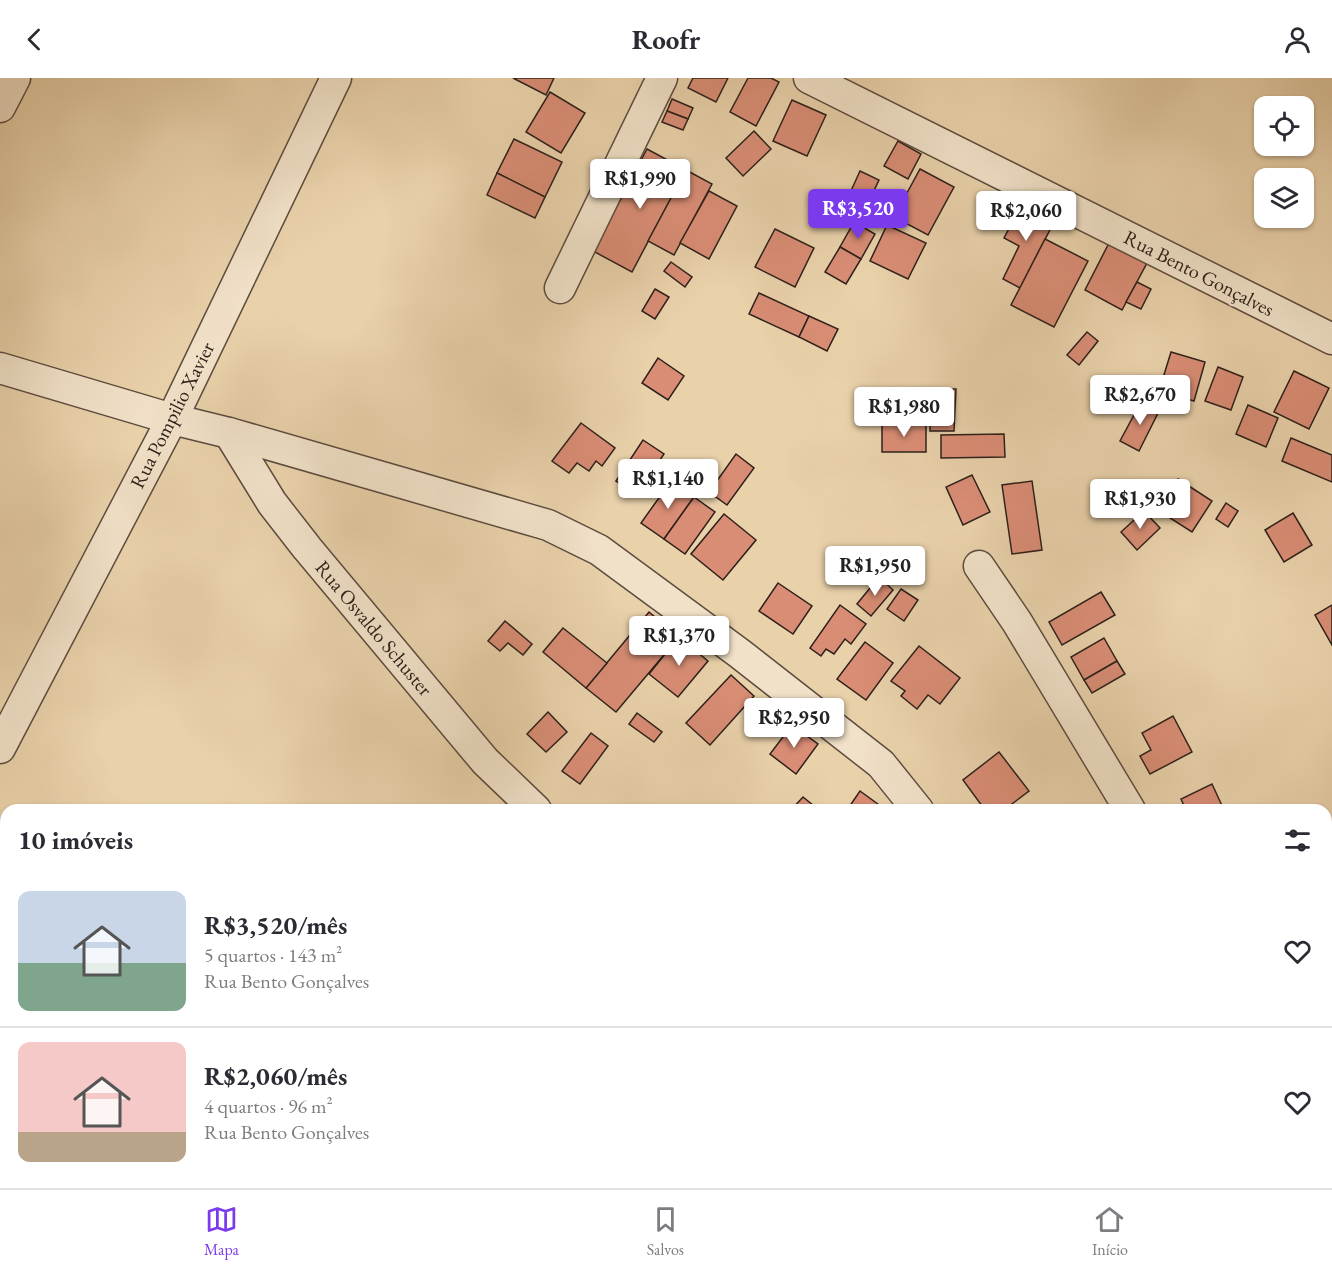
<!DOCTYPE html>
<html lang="pt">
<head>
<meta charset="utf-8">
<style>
	:root { --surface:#fff; --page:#f7f7f7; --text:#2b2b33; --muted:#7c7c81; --line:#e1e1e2; --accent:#7c3aed }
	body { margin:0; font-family:"EB Garamond",serif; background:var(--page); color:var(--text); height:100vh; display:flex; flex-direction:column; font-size:22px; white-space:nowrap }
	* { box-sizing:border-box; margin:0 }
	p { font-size:20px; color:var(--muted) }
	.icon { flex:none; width:33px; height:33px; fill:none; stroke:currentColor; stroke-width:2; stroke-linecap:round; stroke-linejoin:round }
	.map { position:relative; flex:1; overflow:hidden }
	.panel { position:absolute; left:0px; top:726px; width:1332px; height:384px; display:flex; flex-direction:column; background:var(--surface); border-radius:18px 18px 0 0; box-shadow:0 2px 4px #0004 }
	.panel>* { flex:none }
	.controls { position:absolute; left:1254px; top:18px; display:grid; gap:12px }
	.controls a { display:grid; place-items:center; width:60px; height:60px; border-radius:12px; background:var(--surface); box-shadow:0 2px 4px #0004; font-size:30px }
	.price { position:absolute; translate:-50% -51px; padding:0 14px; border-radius:6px; background:#fff; color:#222; font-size:20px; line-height:39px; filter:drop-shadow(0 2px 3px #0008) }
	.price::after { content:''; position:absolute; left:50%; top:36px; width:18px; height:14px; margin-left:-9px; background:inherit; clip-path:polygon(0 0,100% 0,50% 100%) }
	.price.on { background:var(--accent); color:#fff }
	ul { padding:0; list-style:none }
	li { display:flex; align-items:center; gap:18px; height:150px; padding:0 18px }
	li+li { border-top:2px solid var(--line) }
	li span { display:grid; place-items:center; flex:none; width:168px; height:120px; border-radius:12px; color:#555 }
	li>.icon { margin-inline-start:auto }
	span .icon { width:72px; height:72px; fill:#fffc; stroke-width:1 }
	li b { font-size:26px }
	h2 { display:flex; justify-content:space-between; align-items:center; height:72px; padding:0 18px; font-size:26px }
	header { display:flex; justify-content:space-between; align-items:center; height:78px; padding:0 18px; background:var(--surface); font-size:27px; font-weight:700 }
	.dock { display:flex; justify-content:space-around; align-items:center; height:84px; border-top:2px solid var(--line); background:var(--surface); font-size:16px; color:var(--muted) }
	.dock a { display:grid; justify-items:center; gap:3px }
	.dock .on { color:var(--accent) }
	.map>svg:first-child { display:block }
	.building { fill:#d98d75; stroke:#2d201a; stroke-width:1.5 }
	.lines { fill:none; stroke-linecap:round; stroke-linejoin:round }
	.minor-casing { stroke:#5c4c3e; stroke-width:33 }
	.minor { stroke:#f1e1c8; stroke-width:30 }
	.labels { text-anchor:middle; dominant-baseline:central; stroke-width:5; stroke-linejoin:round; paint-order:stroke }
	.street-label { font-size:20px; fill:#2d201a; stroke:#f1e1c8 }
</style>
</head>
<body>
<header><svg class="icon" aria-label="back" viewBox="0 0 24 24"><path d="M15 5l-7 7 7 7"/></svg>Roofr<svg class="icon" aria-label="person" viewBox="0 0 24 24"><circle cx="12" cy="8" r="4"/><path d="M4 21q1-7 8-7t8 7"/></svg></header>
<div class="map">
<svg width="1332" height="1110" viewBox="0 0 1332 1110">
	<rect width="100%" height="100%" fill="#e9d1aa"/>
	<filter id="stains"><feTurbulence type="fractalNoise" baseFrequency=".00333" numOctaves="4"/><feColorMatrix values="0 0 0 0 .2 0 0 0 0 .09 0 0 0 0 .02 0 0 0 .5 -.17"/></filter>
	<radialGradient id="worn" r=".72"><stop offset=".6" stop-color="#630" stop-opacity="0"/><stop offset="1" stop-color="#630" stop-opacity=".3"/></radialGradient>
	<g class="building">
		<polygon points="513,0 554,0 546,17"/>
		<polygon points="693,0 728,0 716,24 688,10"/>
		<polygon points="748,0 771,0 779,4 756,48 730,34"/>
		<polygon points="550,14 585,35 561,75 526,54"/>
		<polygon points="672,21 693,30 688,41 667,33"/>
		<polygon points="792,22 826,37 807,78 773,63"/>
		<polygon points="667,33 688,41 683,52 662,44"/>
		<polygon points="754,53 771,71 743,98 726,80"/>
		<polygon points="514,61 562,84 545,119 497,95"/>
		<polygon points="898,63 921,76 908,101 884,88"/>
		<polygon points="647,71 686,92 632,194 593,173"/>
		<polygon points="920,91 954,109 928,157 894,139"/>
		<polygon points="686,92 712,106 674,177 648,163"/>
		<polygon points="860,93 879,102 869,123 850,115"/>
		<polygon points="497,95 545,119 535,140 487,117"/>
		<polygon points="709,113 737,128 709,181 680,165"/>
		<polygon points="1022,126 1055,142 1020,210 1003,201 1019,168 1004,160"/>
		<polygon points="854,144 875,156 861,181 840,169"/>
		<polygon points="887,147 926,165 908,201 870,183"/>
		<polygon points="775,151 814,170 795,209 755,189"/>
		<polygon points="1045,161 1088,183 1054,249 1011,227"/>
		<polygon points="1110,163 1148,183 1122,232 1085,212"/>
		<polygon points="840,169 861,181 846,206 825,194"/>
		<polygon points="671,184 692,199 685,209 664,193"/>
		<polygon points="1137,204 1151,211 1141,231 1126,224"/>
		<polygon points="655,211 669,219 655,241 642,233"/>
		<polygon points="759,215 809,238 799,259 749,236"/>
		<polygon points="809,238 838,251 827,273 799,259"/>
		<polygon points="1087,254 1098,263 1079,287 1067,277"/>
		<polygon points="1171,274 1205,284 1194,323 1159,313"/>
		<polygon points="658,280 684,298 668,322 642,305"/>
		<polygon points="1218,289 1243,299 1231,332 1205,323"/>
		<polygon points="1294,293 1329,310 1309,351 1274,334"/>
		<polygon points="931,311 956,311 954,353 930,353"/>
		<polygon points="1141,324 1159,333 1139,373 1120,363"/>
		<polygon points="1248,327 1278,340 1266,369 1236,356"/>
		<polygon points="581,345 615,370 602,388 596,383 589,393 577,385 569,395 552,383"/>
		<polygon points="882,345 926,346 926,374 882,374"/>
		<polygon points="1004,356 1005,379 941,380 941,357"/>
		<polygon points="1291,360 1332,377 1332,404 1282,383"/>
		<polygon points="643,362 664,376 637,417 616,403"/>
		<polygon points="736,376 754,390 727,427 709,414"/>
		<polygon points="972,397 990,434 963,447 946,409"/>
		<polygon points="1178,401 1212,423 1192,454 1170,440 1177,428 1165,421"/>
		<polygon points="671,403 694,419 664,461 641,445"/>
		<polygon points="1032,403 1042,472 1012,476 1002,407"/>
		<polygon points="694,419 715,434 685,476 664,461"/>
		<polygon points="1226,425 1238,433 1228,449 1216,441"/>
		<polygon points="1144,433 1160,450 1137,472 1121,454"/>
		<polygon points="1293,435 1312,467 1284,484 1265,452"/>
		<polygon points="724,436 756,462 723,502 691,476"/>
		<polygon points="879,499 893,512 871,538 857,526"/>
		<polygon points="778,505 812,528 793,556 759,533"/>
		<polygon points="901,511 918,522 904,543 887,531"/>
		<polygon points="1101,514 1115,537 1062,567 1049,544"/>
		<polygon points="840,527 866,546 851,566 845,561 834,576 826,571 821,578 810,570"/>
		<polygon points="1332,527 1332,567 1315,537"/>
		<polygon points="649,534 679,559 616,634 586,610"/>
		<polygon points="505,543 532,566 523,577 508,565 500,573 488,563"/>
		<polygon points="563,550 607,585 586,610 543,574"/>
		<polygon points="679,559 708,583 678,619 649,596"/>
		<polygon points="1104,560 1117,583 1084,602 1071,579"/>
		<polygon points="865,564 893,585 866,622 837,601"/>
		<polygon points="919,568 960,600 940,626 928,617 917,631 901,618 905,613 891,603"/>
		<polygon points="1117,583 1125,596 1092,615 1084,602"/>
		<polygon points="731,597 754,618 710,667 686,645"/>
		<polygon points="548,634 567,654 546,674 527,656"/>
		<polygon points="637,635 662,654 654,664 629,646"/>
		<polygon points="1173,638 1192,674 1150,696 1140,678 1151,672 1142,655"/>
		<polygon points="792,647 818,666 796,696 770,676"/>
		<polygon points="591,655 608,668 580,706 562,693"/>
		<polygon points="999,674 1029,713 1004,732 985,732 963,702"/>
		<polygon points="1212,706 1224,732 1186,732 1181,721"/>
		<polygon points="860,713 886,732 847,732"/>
		<polygon points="803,719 819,732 791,732"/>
		<polygon points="1326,924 1332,934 1332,947 1326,951"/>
		<polygon points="1332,947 1332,990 1326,980 1326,951"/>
		<polygon points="1185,1104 1247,1104 1250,1110 1188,1110"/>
		<polygon points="1247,1104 1310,1104 1314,1110 1250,1110"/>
	</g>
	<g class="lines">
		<defs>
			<g id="minor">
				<polyline points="809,0 1332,261"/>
				<polyline points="0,29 15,0"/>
				<polyline points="560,210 662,0"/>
				<polyline points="0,290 172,341 229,355 548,447 599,472 739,575 881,686 918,732"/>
				<polyline points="229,355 272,425 307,470 485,683 536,732"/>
				<polyline points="979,488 1017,544 1130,732"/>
				<polyline points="0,670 172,341 336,0"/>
				<polyline points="1326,1050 1332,1060"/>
				<polyline points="1159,1104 1162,1110"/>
			</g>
		</defs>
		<use href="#minor" class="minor-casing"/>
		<use href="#minor" class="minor"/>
	</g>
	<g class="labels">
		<g class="street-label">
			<text transform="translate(1199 195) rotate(27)">Rua Bento Gonçalves</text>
			<text transform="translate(172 337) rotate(-63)">Rua Pompilio Xavier</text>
			<text transform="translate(374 550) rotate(50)">Rua Osvaldo Schuster</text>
		</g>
	</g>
	<rect width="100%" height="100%" filter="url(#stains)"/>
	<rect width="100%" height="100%" fill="url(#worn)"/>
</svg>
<div class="controls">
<a><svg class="icon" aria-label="locate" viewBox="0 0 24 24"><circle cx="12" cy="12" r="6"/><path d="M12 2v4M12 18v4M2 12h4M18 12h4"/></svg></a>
<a><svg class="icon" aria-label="layers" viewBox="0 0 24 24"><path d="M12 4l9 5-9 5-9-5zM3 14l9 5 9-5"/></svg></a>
</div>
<b class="price" style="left:640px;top:132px">R$1,990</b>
<b class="price on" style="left:858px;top:162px">R$3,520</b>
<b class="price" style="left:1026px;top:164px">R$2,060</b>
<b class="price" style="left:1140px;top:348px">R$2,670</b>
<b class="price" style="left:904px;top:360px">R$1,980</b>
<b class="price" style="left:668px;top:432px">R$1,140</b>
<b class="price" style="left:1140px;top:452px">R$1,930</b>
<b class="price" style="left:875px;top:519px">R$1,950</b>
<b class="price" style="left:679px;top:589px">R$1,370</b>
<b class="price" style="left:794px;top:671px">R$2,950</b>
<section class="panel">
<h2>10 imóveis<svg class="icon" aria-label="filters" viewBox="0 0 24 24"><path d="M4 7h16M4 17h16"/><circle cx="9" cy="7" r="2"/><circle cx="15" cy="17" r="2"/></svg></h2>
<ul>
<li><span style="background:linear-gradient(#c9d6e8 60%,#7fa58c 0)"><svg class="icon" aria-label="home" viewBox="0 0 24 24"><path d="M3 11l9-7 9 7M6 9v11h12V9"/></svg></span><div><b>R$3,520/mês</b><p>5 quartos · 143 m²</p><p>Rua Bento Gonçalves</p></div><svg class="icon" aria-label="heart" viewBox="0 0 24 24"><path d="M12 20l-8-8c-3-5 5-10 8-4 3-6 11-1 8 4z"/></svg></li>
<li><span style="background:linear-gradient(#f6c9c9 75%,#b9a48a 0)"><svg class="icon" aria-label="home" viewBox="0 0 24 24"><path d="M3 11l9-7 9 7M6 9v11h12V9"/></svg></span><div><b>R$2,060/mês</b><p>4 quartos · 96 m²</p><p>Rua Bento Gonçalves</p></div><svg class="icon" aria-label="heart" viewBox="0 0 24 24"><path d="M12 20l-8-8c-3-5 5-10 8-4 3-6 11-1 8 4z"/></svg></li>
</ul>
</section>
</div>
<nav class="dock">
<a class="on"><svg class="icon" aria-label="map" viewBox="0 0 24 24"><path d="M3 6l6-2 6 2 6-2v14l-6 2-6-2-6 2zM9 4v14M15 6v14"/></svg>Mapa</a>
<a><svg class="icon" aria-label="saved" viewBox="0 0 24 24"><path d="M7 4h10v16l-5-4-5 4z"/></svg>Salvos</a>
<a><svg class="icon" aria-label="home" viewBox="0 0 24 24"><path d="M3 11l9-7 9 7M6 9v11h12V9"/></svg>Início</a>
</nav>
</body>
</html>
